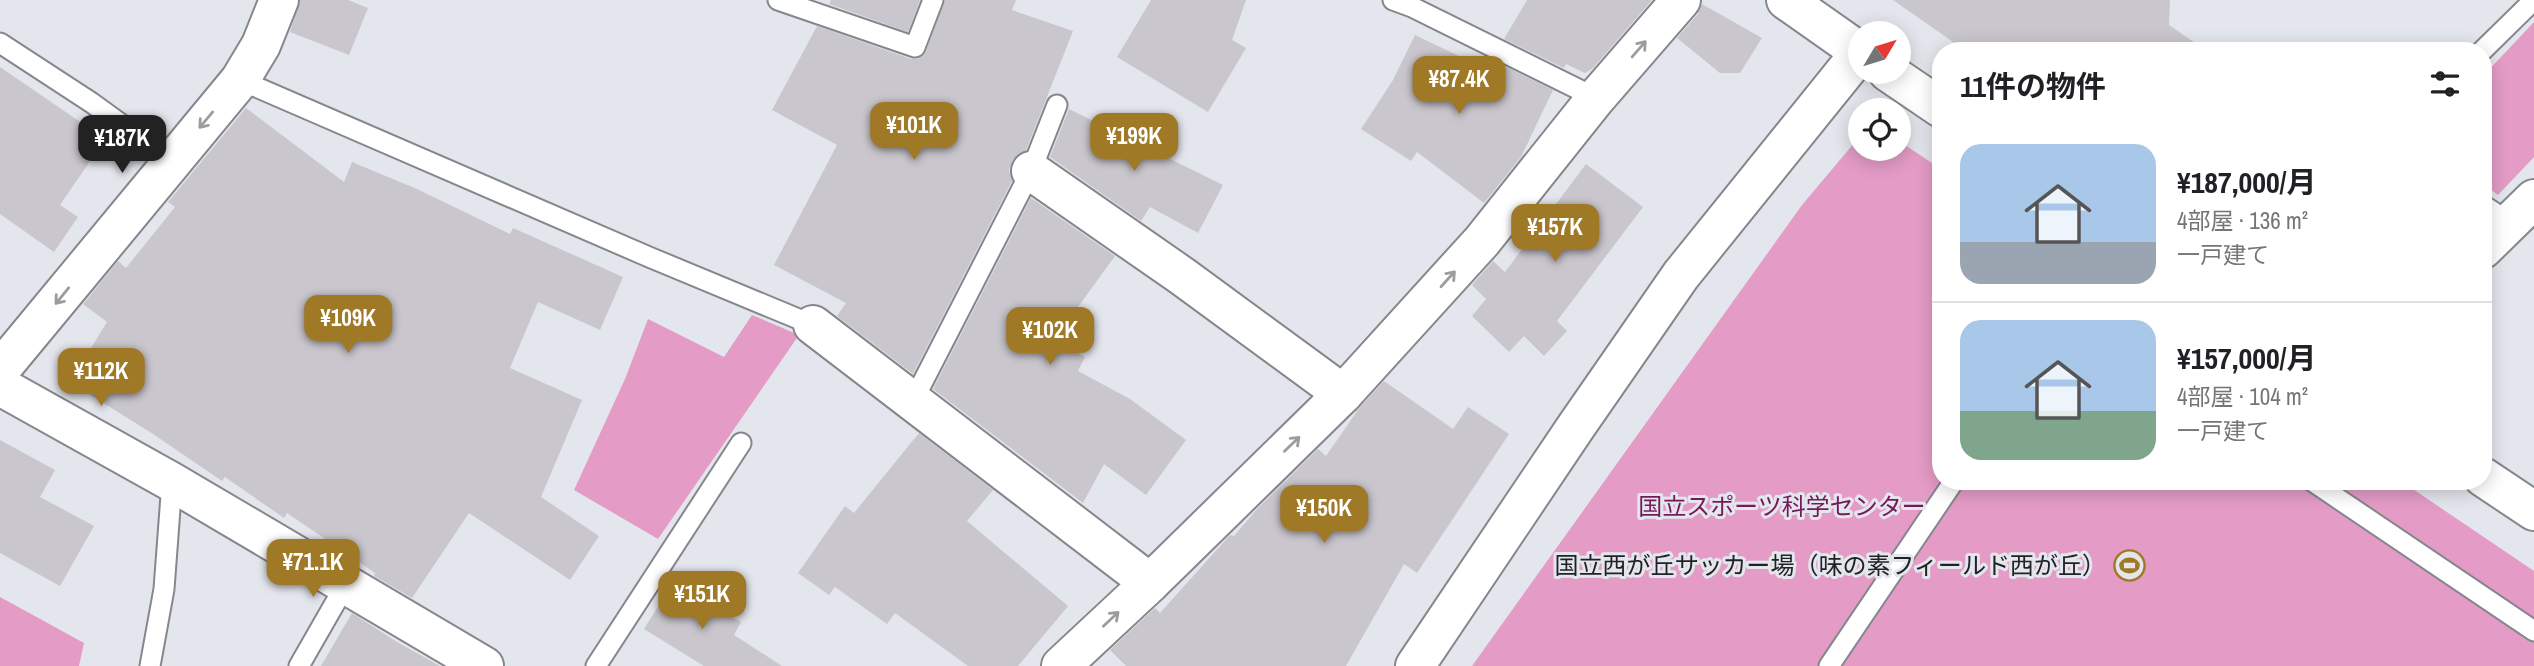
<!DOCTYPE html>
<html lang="ja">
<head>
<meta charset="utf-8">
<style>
	:root { --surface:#fff; --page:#f2f2f2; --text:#202124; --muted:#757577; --line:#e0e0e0; --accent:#9f7926 }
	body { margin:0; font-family:"Archivo Narrow","Noto Sans JP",sans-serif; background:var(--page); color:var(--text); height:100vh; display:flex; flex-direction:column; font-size:26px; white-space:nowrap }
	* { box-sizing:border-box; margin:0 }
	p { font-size:23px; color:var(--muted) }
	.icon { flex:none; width:38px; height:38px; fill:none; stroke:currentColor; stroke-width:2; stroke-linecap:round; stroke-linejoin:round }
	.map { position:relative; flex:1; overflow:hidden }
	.details { position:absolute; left:1932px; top:42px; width:560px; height:448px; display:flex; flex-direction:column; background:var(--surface); border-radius:28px; box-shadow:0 4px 18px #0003 }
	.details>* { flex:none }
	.needle { width:46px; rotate:52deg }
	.tools { position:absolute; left:1848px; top:21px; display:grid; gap:14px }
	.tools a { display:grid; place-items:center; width:63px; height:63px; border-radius:50%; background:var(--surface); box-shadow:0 4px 18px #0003; font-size:35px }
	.price { position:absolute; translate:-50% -60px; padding:0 16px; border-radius:14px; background:var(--accent); color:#fff; font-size:23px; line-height:46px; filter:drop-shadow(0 2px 4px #0008) }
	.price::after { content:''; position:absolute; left:50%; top:42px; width:21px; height:16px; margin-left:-10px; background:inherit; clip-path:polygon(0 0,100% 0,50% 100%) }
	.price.active { background:#222; color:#fff }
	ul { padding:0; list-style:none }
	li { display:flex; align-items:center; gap:21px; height:175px; padding:0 28px }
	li+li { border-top:2px solid var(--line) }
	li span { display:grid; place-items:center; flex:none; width:196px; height:140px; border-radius:21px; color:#555 }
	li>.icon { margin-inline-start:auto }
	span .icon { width:84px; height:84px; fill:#fffc; stroke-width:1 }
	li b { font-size:30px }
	h2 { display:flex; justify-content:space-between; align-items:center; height:84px; padding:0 28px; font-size:30px }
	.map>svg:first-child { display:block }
	.green { fill:#e49cc7 }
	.building { fill:#cac6cd }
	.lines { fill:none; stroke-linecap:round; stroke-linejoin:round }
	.service-casing { stroke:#85878d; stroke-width:23 }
	.minor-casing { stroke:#85878d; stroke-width:42 }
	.tertiary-casing { stroke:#85878d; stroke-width:42 }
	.service { stroke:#fff; stroke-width:19 }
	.minor { stroke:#fff; stroke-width:38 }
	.tertiary { stroke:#fff; stroke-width:38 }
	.oneway { stroke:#9b9c9c }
	.labels { text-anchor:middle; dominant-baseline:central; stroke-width:6; stroke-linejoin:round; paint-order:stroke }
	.park-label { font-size:24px; fill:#751959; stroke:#e4e6ed }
	.poi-label { font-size:24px; fill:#212224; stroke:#e4e6ed; text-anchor:end }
</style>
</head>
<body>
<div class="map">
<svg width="2534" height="666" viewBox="0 0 2534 666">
	<rect width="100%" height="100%" fill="#e4e6ed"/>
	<g class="green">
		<polygon points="2534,22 2534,157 2498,195 2483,184 2483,76"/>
		<polygon points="1860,136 1860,149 1899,149 1899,141 1941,169 1941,481 2401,481 2534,571 2534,666 1472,666 1802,205"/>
		<polygon points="752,315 799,335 658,539 574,490 625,379 648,319 724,357"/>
		<polygon points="0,597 84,643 79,666 0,666"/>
	</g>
	<g class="building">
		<polygon points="300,0 348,0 368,8 349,55 290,32"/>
		<polygon points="831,0 920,0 908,32 829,4"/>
		<polygon points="945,0 1016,0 1012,10 1073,31 1026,150 1013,159 1009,170 1012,181 913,374 837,316 846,303 774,265 837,145 772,110 817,26 911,59 918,59 926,51"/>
		<polygon points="1151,0 1246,0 1232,40 1246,48 1208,112 1117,57"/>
		<polygon points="1527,0 1652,0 1593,68 1585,73 1566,64 1564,68 1504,39"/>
		<polygon points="1893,0 2170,0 2169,25 2207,51 1966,51"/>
		<polygon points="1702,4 1762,38 1740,73 1720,73 1677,38 1698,14"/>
		<polygon points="1415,35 1486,69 1492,60 1553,90 1521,157 1484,203 1417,152 1411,161 1361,129 1393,80"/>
		<polygon points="0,67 105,139 60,205 78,217 54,252 0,214"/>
		<polygon points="246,108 344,182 352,162 417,189 510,234 513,228 623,277 600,330 538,302 510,368 582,400 541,497 599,536 570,580 469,513 412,598 374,576 375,573 287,513 284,518 225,477 222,481 153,434 70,382 107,322 83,304 118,261 126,268 175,207 168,202"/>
		<polygon points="1069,109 1223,185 1198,233 1150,207 1141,221 1050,157"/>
		<polygon points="1586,164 1643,207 1557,321 1567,331 1544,356 1524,336 1509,352 1472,316 1486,299 1472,285 1493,261 1505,272"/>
		<polygon points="1031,198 1115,256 1054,340 1085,357 1078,371 1130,399 1186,440 1146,495 1104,464 1083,503 933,389"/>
		<polygon points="1384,381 1453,429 1468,407 1509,434 1417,573 1404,564 1346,666 1126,666 1110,650 1155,608 1160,613 1230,535 1234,536 1257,509 1318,449 1326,456 1360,407"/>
		<polygon points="919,433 993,490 967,521 1068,606 1018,666 968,666 895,613 887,624 835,587 829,595 798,573 845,506 854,513"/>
		<polygon points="0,440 55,470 40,497 94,526 60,586 0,553"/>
		<polygon points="674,581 741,622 734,635 782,666 704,666 644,629"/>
		<polygon points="352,613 397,642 440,666 321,666"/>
	</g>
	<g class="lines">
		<defs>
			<g id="service">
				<polyline points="778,0 915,47 933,0"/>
				<polyline points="1393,0 1412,7 1596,98"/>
				<polyline points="0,43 92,103 172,161"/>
				<polyline points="2482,51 2534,0"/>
				<polyline points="240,80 649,257 813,325"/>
				<polyline points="2483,205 2510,223"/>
				<polyline points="913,401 1031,171 1057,105"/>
				<polyline points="2312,481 2534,631"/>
				<polyline points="150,666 164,589 172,482"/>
				<polyline points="299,666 346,584"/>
				<polyline points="596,666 741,443"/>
				<polyline points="1829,666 1954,481"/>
			</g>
			<g id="minor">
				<polyline points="1031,171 1182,276 1343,394"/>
				<polyline points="2483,249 2534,199"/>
				<polyline points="813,325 1150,583"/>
				<polyline points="0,370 240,80 261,45 279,0"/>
				<polyline points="0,386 172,482 484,666"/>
				<polyline points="1061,666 1150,583 1343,394 1482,241 1596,98 1681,0"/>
			</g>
			<g id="tertiary">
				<polyline points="1786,0 1860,52"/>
				<polyline points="1888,72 1941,108"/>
				<polyline points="2483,477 2534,511"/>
				<polyline points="1415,666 1575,428 1681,275 1860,53"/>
			</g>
		</defs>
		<use href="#service" class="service-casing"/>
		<use href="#minor" class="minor-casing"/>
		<use href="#tertiary" class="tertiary-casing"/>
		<use href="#service" class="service"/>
		<use href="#minor" class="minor"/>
		<use href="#tertiary" class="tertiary"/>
	</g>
	<defs><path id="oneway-shaft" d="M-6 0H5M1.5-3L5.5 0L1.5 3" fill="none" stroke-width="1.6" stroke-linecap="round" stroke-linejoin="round" transform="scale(1.75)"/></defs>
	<g class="oneway">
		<use href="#oneway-shaft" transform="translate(1639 49) rotate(-49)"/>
		<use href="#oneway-shaft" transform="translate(206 120) rotate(130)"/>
		<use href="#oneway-shaft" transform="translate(1448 279) rotate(-48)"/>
		<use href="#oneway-shaft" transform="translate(62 296) rotate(129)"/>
		<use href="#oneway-shaft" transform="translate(1292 444) rotate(-44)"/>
		<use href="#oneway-shaft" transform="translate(1111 619) rotate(-43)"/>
	</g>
	<defs>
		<symbol id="stadium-ring" viewBox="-11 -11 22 22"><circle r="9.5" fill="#e4e6ed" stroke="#9f7926" stroke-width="1.5"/><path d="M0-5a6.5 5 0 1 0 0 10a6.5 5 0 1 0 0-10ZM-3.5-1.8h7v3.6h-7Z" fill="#9f7926"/></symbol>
	</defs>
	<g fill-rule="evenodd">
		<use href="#stadium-ring" x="2112" y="548" width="35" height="35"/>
	</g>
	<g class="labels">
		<g class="park-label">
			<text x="1782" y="506">国立スポーツ科学センター</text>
		</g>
		<g class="poi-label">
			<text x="2106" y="565">国立西が丘サッカー場（味の素フィールド西が丘）</text>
		</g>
	</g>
</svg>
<div class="tools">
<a><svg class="needle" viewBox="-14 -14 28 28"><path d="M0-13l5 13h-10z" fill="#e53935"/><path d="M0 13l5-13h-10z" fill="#757577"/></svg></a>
<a><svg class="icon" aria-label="locate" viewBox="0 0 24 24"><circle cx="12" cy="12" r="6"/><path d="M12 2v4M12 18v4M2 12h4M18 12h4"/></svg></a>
</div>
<b class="price" style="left:1459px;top:116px">¥87.4K</b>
<b class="price" style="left:914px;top:162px">¥101K</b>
<b class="price" style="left:1134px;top:173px">¥199K</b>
<b class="price active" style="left:122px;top:175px">¥187K</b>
<b class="price" style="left:1555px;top:264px">¥157K</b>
<b class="price" style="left:348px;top:355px">¥109K</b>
<b class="price" style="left:1050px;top:367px">¥102K</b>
<b class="price" style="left:101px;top:408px">¥112K</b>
<b class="price" style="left:1324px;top:545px">¥150K</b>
<b class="price" style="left:313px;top:599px">¥71.1K</b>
<b class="price" style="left:702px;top:631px">¥151K</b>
<section class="details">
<h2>11件の物件<svg class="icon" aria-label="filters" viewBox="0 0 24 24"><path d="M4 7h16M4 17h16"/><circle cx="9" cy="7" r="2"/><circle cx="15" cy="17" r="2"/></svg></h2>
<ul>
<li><span style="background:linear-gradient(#a9c7e8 70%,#9aa5b1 0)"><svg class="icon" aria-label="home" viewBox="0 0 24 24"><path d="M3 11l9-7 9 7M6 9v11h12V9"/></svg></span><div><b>¥187,000/月</b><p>4部屋 · 136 m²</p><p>一戸建て</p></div></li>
<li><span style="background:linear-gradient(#a9c7e8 65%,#7fa58c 0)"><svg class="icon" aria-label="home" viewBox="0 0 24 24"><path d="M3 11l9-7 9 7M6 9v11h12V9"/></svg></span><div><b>¥157,000/月</b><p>4部屋 · 104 m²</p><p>一戸建て</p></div></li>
</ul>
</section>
</div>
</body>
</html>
